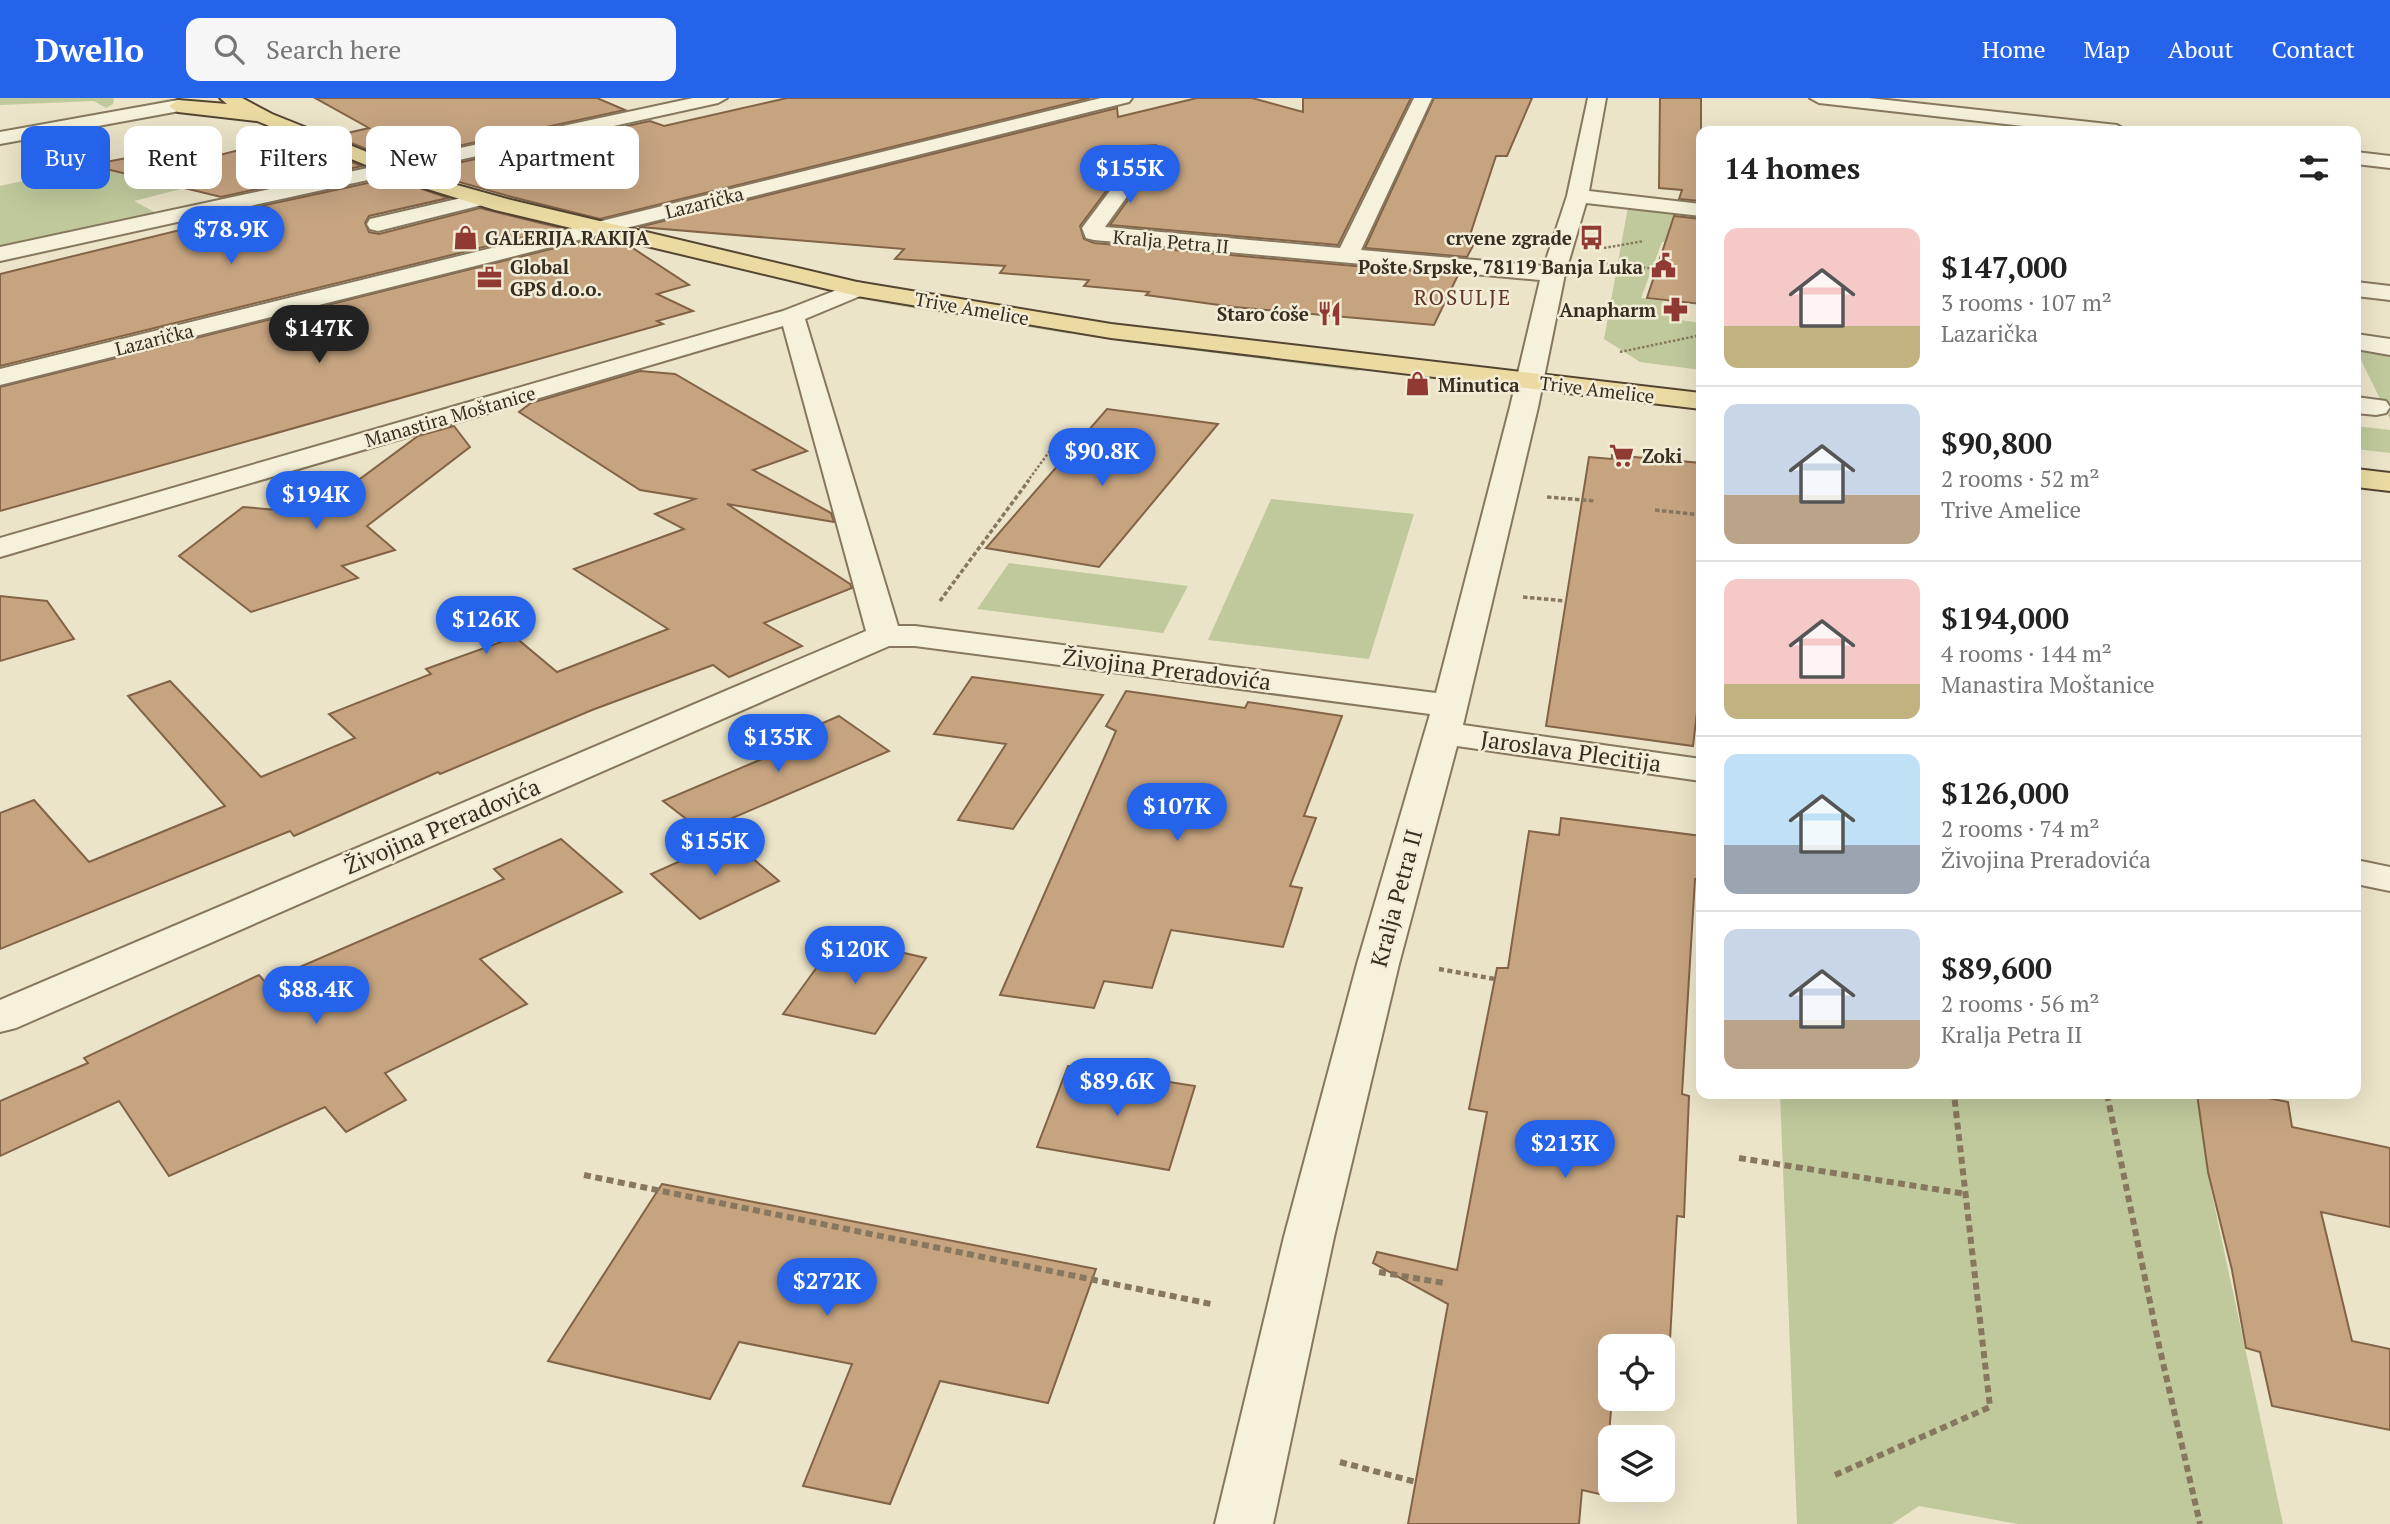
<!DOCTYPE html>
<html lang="en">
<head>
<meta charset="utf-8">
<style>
	:root { --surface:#fff; --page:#f6f6f6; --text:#222; --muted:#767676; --line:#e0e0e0; --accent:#2563eb }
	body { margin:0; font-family:"PT Serif",serif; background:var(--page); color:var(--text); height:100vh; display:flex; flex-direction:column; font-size:26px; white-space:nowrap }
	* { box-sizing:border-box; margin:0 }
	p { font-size:23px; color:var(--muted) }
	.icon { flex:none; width:38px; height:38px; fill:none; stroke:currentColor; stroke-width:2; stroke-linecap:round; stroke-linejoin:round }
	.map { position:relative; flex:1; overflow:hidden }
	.details { position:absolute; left:1696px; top:28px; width:665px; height:973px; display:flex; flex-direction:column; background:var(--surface); border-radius:14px; box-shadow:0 7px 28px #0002 }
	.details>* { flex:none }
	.guide { position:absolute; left:21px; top:28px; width:665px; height:63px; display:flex; gap:14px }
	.fabs { position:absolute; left:1598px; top:1236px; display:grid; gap:14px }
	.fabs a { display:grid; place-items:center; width:77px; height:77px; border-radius:14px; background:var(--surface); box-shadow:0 7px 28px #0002; font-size:35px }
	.price { position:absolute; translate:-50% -60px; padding:0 16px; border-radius:24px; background:var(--accent); color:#fff; font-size:23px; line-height:46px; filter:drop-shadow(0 2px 4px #0008) }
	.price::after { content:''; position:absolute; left:50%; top:42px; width:21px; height:16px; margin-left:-10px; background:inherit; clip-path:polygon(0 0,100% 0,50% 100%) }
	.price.on { background:#222; color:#fff }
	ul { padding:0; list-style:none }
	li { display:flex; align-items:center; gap:21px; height:175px; padding:0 28px }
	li+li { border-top:2px solid var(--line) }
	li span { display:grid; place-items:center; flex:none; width:196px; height:140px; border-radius:14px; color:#555 }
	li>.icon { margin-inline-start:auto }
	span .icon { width:84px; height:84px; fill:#fffc; stroke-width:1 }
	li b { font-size:30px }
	h2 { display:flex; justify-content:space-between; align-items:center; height:84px; padding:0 28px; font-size:30px }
	.pill { padding:0 24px; border-radius:14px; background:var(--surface); box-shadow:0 7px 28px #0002; font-size:24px; line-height:63px }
	.pill.on { background:var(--accent); color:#fff }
	header { display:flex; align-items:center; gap:42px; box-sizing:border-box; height:98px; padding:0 35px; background:var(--accent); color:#fff }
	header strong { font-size:33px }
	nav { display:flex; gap:38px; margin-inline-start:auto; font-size:24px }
	.search { width:490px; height:63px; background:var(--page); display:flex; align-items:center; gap:18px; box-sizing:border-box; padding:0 24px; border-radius:14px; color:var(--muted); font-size:26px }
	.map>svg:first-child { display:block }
	.green { fill:#bfc99c }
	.building { fill:#c6a480; stroke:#836346; stroke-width:2 }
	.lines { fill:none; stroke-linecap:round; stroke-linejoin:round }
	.minor-casing { stroke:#86775e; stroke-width:4 }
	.major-casing { stroke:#544532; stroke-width:4 }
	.path-far3 { stroke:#86775e; stroke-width:2.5; stroke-dasharray:2.5 2; stroke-linecap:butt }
	.path-far2 { stroke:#86775e; stroke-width:3.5; stroke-dasharray:4.5 2.5; stroke-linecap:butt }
	.path-far1 { stroke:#86775e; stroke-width:4.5; stroke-dasharray:5 3.5; stroke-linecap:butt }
	.path { stroke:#86775e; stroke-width:6; stroke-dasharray:7 4.5; stroke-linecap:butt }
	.minor { fill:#f6f1da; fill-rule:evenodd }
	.major { fill:#ebdba3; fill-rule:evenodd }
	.labels { text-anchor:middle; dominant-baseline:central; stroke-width:5; stroke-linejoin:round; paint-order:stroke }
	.far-street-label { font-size:19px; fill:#372e21; stroke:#f3edd7 }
	.far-poi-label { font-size:19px; font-weight:bold; fill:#372e21; stroke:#f3edd7; text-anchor:start }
	.far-quarter-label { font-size:21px; letter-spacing:2px; fill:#613623; stroke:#f3edd7 }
	.street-label { font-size:23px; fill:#372e21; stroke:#f3edd7 }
</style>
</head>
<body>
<header>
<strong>Dwello</strong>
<div class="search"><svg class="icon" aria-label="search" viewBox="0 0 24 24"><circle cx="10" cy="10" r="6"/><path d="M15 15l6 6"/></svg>Search here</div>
<nav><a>Home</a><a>Map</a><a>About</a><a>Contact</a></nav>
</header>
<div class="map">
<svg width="2390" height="1426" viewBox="0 0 2390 1426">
	<rect width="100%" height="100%" fill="#ebe4c8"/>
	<g class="green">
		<polygon points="0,0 112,0 114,1 113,6 106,10 94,3 0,7"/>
		<polygon points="103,65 120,74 185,90 134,103 158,116 0,150 0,88"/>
		<polygon points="1628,109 1701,117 1694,147 1662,144 1641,200 1663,203 1661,214 1681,216 1680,222 1701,225 1701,272 1640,264 1604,241"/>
		<polygon points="857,201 1069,233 1071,236"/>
		<polygon points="1141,242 1359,271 1358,273 1127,244"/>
		<polygon points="2356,252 2390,255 2390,321"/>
		<polygon points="2356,328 2390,332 2390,355 2356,351"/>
		<polygon points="1271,401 1414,416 1369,561 1208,542"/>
		<polygon points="1009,465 1188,488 1163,535 977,511"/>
		<polygon points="1780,996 2197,996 2211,1092 2283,1426 2018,1426 1919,1408 1892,1426 1797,1426"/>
	</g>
	<g class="building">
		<polygon points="315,0 597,0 625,12 393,62 334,38 369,30"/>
		<polygon points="787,0 1090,0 600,121 512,99 421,73 650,23 664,28"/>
		<polygon points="1197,0 1252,0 1303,14 1303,0 1411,0 1338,147 1110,127 1161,56 1156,47 1140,48 1080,128 1084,141 1094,145 1458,177 1434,227 1234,209 1146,197 1149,194 1084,188 1089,182 1000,175 1005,168 895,161 904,151 639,129 1117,10 1118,19"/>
		<polygon points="1434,0 1532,0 1507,58 1496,58 1470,137 1478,138 1467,159 1365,150"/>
		<polygon points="1660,0 1701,0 1701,103 1679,101 1682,92 1659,90"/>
		<polygon points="303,45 362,68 221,99 90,67 195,47 216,58 239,52 248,57"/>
		<polygon points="391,80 448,100 369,118 365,125 369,134 379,136 480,110 561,130 0,268 0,176 270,110 261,108"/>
		<polygon points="1674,118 1701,121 1701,206 1647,200"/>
		<polygon points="599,139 625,145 689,187 657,196 693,213 657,223 663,226 0,413 0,289"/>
		<polygon points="640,273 675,276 807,353 753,372 831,415 834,424 727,406 850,486 852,490 764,525 802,548 729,579 713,567 592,612 440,676 438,674 294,738 290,733 0,851 0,715 34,702 89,764 225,708 128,598 170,583 261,679 355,640 329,616 431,576 426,571 515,539 557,574 668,531 574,471 684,431 655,416 695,401 640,392 519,314 531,305"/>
		<polygon points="1107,311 1218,326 1099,469 986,450"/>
		<polygon points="454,328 470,349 367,428 395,452 342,468 358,480 251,514 179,458 243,409 314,415 418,338"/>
		<polygon points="1612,357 1701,365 1701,579 1693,648 1546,628 1589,359 1612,361"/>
		<polygon points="0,498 47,503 74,541 0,563"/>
		<polygon points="972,579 1103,597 1013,731 958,722 1006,646 934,636"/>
		<polygon points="1126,593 1245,610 1248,604 1342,618 1304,718 1316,720 1290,788 1302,790 1283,849 1171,832 1152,890 1104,883 1094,910 1000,897 1116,633 1106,628"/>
		<polygon points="839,618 889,653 702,733 663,703 795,647 786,641"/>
		<polygon points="1561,720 1701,738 1701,782 1695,781 1682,996 1689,998 1684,1119 1677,1118 1667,1295 1662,1294 1662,1248 1610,1248 1612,1300 1604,1397 1582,1392 1579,1426 1408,1426 1448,1206 1373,1165 1377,1154 1457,1172 1487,1014 1469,1011 1497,870 1508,870 1529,733 1559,737"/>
		<polygon points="561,741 622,794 480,861 527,906 385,975 406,1002 346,1034 325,1009 169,1078 119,1003 0,1058 0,1003 88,965 84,960 259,877 265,884 504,781 494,771"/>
		<polygon points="730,741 779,783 700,821 651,776"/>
		<polygon points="838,840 926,860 875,936 783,916"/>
		<polygon points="1068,968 1195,988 1169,1072 1037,1049"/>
		<polygon points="2197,996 2248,996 2288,1004 2292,1029 2390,1050 2390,1129 2321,1114 2352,1243 2390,1251 2390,1332 2272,1308 2260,1254 2246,1250 2232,1172 2208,1074"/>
		<polygon points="662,1086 1096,1171 1048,1305 940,1283 890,1406 803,1388 852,1266 739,1244 710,1301 548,1263"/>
	</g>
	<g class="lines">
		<defs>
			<g id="minor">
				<polygon points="693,0 727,0 718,5 0,163 0,149"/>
				<polygon points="1101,0 1132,0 1129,4 0,287 0,271"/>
				<polygon points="1414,0 1432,0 1361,152 1544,168 1567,98 1588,0 1606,0 1589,93 1701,106 1701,118 1586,105 1565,176 1538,309 1463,627 1701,661 1701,683 1457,648 1399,866 1334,1139 1273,1426 1215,1426 1284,1139 1357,866 1430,616 915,548 889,548 16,930 0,934 0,902 866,533 783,228 0,459 0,440 783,213 857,184 865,186 869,191 865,196 805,221 898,528 915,528 1436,595 1510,309 1540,182 1094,142 1086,140 1082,130 1142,50 1156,50 1159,54 1105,129 1340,150"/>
				<polygon points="1810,0 1869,0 2117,27 2127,33 2068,33 1819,5"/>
				<polygon points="178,2 185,4 187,8 185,12 0,46 0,34"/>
				<polygon points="2356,54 2390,58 2390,70 2356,66"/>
				<polygon points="483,95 490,97 494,101 490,105 378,133 370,131 367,126 370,121"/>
				<polygon points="2356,184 2390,188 2390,202 2356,198"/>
				<polygon points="2356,236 2390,241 2390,257 2356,251"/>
				<polygon points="2356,299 2386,303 2390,309 2386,315 2376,317 2356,315"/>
				<polygon points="2356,762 2390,769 2390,793 2356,786"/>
			</g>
			<g id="major">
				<polygon points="220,0 242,0 272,16 432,80 511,102 857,184 1111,226 1701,295 1701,311 1111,240 857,198 495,112 418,88 257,23 178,14 169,8 178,2 227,6"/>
				<polygon points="2356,371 2390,375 2390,393 2356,389"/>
			</g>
		</defs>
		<use href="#minor" class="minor-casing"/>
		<use href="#major" class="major-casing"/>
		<g class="path-far3">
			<polyline points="1604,150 1644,143"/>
			<polyline points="1598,165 1657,171"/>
			<polyline points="1620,254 1701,237"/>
			<polyline points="1027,384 1052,350"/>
		</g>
		<g class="path-far2">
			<polyline points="1547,399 1595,403"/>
			<polyline points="1655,412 1701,417"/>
			<polyline points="1523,499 1566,503"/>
			<polyline points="940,503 1029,382"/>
		</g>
		<polyline class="path-far1" points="1439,871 1495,881"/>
		<g class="path">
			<polyline points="2107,996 2158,1243 2200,1426"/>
			<polyline points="1739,1060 1966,1096"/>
			<polyline points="584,1077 1211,1206"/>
			<polyline points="1379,1174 1444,1185"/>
			<polyline points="1340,1364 1416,1384"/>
			<polyline points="1835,1377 1990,1309 1954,996"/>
		</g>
		<use href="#minor" class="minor"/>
		<use href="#major" class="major"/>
	</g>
	<defs>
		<symbol id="shop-bare" viewBox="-9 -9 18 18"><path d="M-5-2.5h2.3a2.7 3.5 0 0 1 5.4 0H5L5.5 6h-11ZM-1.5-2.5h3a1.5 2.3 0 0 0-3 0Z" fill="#903a33" stroke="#f3edd7" stroke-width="2.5" paint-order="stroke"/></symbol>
		<symbol id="bus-bare" viewBox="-9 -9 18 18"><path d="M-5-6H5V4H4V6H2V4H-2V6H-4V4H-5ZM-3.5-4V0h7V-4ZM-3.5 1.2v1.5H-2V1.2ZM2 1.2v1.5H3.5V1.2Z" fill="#903a33" stroke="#f3edd7" stroke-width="2.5" paint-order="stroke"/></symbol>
		<symbol id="civic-bare" viewBox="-9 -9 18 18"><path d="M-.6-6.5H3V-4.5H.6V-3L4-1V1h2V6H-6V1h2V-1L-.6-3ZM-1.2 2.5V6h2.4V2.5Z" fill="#903a33" stroke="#f3edd7" stroke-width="2.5" paint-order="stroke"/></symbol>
		<symbol id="office-bare" viewBox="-9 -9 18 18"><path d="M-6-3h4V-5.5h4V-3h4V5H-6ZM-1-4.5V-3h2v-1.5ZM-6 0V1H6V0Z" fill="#903a33" stroke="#f3edd7" stroke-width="2.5" paint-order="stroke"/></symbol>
		<symbol id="pharmacy-bare" viewBox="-9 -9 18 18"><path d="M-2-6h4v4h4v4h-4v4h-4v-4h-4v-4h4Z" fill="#903a33" stroke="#f3edd7" stroke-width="2.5" paint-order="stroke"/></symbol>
		<symbol id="restaurant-bare" viewBox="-9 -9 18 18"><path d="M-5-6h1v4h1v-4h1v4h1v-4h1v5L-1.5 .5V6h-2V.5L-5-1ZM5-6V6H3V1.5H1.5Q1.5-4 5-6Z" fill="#903a33" stroke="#f3edd7" stroke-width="2.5" paint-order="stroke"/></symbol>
		<symbol id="supermarket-bare" viewBox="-9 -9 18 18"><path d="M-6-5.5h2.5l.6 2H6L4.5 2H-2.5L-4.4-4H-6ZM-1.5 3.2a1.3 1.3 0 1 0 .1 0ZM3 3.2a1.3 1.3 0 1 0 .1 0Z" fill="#903a33" stroke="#f3edd7" stroke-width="2.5" paint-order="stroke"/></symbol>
	</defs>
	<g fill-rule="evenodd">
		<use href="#shop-bare" x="448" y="122" width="35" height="35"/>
		<use href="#bus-bare" x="1574" y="122" width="35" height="35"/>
		<use href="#civic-bare" x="1646" y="150" width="35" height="35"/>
		<use href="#office-bare" x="472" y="162" width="35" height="35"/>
		<use href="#pharmacy-bare" x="1658" y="194" width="35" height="35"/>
		<use href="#restaurant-bare" x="1312" y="198" width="35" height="35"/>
		<use href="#shop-bare" x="1400" y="268" width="35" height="35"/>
		<use href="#supermarket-bare" x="1604" y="340" width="35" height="35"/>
	</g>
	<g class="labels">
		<g class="far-street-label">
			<text transform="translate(704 104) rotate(-14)">Lazarička</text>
			<text transform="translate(1171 143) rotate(5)">Kralja Petra II</text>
			<text transform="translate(972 210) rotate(10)">Trive Amelice</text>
			<text transform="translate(154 241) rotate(-14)">Lazarička</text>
			<text transform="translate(1597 291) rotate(7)">Trive Amelice</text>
			<text transform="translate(450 318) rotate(-16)">Manastira Moštanice</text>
		</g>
		<g class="far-poi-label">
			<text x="485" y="139">GALERIJA RAKIJA</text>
			<text x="1572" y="139" text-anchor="end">crvene zgrade</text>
			<text x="510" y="168">Global<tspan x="510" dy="22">GPS d.o.o.</tspan></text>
			<text x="1643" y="168" text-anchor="end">Pošte Srpske, 78119 Banja Luka</text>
			<text x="1656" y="211" text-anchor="end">Anapharm</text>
			<text x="1309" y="215" text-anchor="end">Staro ćoše</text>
			<text x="1438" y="286">Minutica</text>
			<text x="1642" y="357">Zoki</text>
		</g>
		<g class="far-quarter-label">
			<text x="1463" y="199">ROSULJE</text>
		</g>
		<g class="street-label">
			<text transform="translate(1167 571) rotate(7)">Živojina Preradovića</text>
			<text transform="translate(1571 653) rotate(8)">Jaroslava Plecitija</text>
			<text transform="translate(442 728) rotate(-23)">Živojina Preradovića</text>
			<text transform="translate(1396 800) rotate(-75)">Kralja Petra II</text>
		</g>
	</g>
</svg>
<div class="fabs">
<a><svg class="icon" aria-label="locate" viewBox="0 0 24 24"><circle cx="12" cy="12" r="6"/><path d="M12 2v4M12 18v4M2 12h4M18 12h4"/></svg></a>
<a><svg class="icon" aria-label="layers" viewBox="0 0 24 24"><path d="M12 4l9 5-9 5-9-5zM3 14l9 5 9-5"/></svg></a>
</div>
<b class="price" style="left:1130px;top:107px">$155K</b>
<b class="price" style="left:231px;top:168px">$78.9K</b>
<b class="price on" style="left:319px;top:267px">$147K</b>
<b class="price" style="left:1102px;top:390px">$90.8K</b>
<b class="price" style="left:316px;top:433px">$194K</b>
<b class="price" style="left:486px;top:558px">$126K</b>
<b class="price" style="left:778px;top:676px">$135K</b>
<b class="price" style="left:1177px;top:745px">$107K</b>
<b class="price" style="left:715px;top:780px">$155K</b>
<b class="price" style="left:855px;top:888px">$120K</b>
<b class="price" style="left:316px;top:928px">$88.4K</b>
<b class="price" style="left:1117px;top:1020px">$89.6K</b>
<b class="price" style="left:1565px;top:1082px">$213K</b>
<b class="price" style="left:827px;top:1220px">$272K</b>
<div class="guide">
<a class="pill on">Buy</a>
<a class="pill">Rent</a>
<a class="pill">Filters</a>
<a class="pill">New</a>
<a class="pill">Apartment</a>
</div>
<section class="details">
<h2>14 homes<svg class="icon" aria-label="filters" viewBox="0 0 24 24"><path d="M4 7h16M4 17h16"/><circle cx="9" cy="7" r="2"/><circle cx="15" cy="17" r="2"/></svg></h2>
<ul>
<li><span style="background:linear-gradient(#f6c9c9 70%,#c2b280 0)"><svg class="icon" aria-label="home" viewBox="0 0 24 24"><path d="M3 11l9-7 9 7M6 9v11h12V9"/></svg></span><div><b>$147,000</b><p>3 rooms · 107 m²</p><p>Lazarička</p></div></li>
<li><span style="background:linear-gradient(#c9d6e8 65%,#b9a48a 0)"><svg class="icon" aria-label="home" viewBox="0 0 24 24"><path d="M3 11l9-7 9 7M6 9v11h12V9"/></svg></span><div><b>$90,800</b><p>2 rooms · 52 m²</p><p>Trive Amelice</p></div></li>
<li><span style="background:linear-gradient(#f6c9c9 75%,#c2b280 0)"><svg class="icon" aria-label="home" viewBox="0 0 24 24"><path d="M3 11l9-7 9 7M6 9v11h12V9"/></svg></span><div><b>$194,000</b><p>4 rooms · 144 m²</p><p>Manastira Moštanice</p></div></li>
<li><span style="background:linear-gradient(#bfe0f5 65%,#9aa5b1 0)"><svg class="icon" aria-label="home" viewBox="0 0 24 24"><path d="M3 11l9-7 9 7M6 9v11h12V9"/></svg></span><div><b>$126,000</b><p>2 rooms · 74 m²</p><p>Živojina Preradovića</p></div></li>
<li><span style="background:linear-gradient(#c9d6e8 65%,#b9a48a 0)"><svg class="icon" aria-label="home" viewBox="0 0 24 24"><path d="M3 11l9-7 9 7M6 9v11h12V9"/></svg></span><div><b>$89,600</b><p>2 rooms · 56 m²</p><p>Kralja Petra II</p></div></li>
</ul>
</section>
</div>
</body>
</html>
